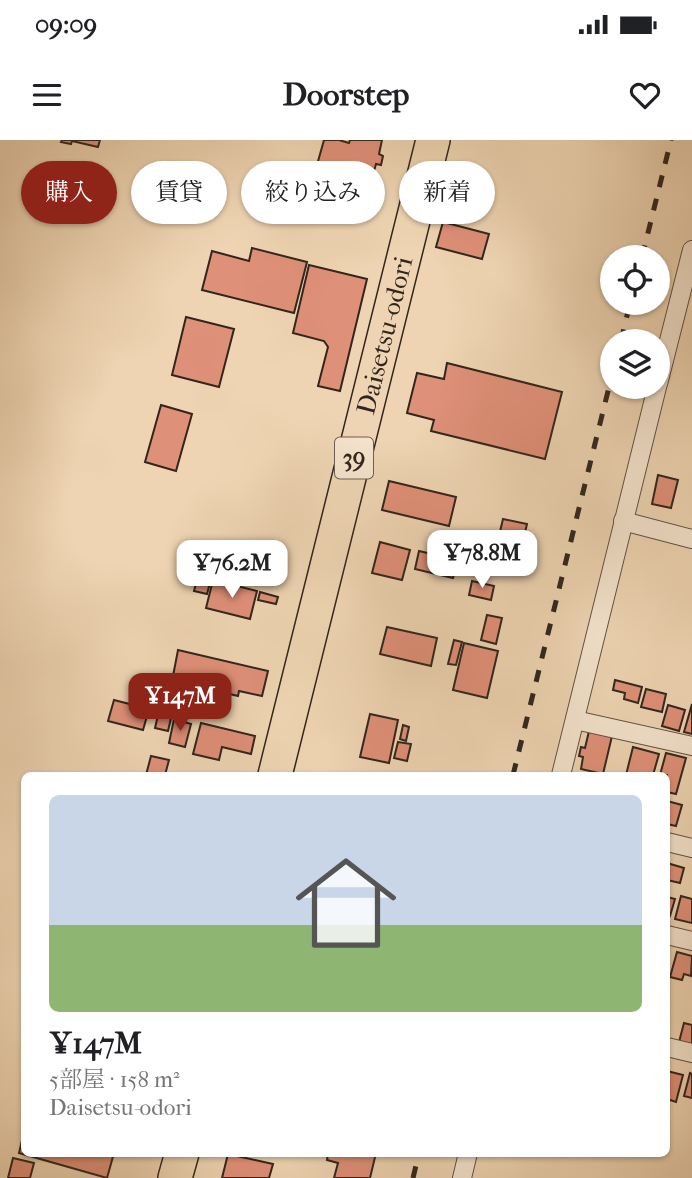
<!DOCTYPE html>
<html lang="ja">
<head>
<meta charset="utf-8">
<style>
	:root { --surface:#fff; --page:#f2f2f2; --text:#202124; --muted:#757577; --line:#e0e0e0; --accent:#8f2418 }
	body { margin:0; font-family:"IM FELL French Canon","Noto Serif JP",serif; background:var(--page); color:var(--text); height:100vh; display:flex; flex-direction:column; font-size:26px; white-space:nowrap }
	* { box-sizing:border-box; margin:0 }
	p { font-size:23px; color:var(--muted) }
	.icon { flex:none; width:38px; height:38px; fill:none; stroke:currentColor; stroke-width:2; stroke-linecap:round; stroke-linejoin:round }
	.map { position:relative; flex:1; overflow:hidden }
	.details { position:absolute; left:21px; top:632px; width:649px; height:385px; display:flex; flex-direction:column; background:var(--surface); border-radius:10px; box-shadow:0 2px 5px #0004 }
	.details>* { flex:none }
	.hud { position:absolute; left:21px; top:21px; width:651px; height:63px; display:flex; gap:14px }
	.tools { position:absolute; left:600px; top:105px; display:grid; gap:14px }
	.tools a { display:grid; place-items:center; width:70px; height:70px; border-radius:50%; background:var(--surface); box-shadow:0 2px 5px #0004; font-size:35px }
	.price { position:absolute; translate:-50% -60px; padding:0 16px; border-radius:14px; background:#fff; color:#222; font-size:23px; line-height:46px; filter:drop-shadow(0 2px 4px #0008) }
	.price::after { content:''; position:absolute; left:50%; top:42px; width:21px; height:16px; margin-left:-10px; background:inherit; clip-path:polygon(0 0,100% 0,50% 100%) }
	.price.on { background:var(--accent); color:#fff }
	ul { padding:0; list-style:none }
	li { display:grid; align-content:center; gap:14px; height:371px; padding:0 28px }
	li+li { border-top:2px solid var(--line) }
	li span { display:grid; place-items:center; height:217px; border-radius:10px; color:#555 }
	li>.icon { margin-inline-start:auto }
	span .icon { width:126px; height:126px; fill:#fffc; stroke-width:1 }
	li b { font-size:30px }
	.pill { padding:0 24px; border-radius:32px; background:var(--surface); box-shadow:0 2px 5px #0004; font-size:24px; line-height:63px }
	.pill.on { background:var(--accent); color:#fff }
	.status { display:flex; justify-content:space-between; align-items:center; height:49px; padding:0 35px; background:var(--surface); direction:ltr }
	.status svg { height:19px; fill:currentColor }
	header { display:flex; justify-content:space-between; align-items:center; height:91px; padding:0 28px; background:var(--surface); font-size:32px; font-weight:700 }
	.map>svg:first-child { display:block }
	.building { fill:#df9078; stroke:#31261d; stroke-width:2 }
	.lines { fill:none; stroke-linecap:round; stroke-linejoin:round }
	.street-casing { stroke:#605242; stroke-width:20 }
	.highway-casing { stroke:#31261d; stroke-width:36 }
	.street { stroke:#f4e3cd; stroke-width:18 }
	.highway { stroke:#eed4b2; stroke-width:33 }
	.rail { stroke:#31261d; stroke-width:5; stroke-dasharray:12 12; stroke-linecap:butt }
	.labels { text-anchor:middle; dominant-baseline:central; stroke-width:5; stroke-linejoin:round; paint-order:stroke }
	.shield { fill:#f4e3cd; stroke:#6c5f52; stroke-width:2 }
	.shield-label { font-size:24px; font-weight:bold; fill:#31261d }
	.street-label { font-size:26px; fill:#31261d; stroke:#f4e3cd }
</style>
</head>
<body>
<div class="status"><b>09:09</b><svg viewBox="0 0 49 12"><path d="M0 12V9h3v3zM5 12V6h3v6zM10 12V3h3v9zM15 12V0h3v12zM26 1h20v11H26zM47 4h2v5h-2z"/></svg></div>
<header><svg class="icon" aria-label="menu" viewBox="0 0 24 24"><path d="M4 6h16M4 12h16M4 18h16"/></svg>Doorstep<svg class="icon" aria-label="heart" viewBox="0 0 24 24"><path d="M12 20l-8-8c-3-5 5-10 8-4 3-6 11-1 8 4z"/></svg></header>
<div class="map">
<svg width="692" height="1038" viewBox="0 0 692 1038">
	<rect width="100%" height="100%" fill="#eed4b2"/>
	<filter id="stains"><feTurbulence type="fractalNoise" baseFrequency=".00286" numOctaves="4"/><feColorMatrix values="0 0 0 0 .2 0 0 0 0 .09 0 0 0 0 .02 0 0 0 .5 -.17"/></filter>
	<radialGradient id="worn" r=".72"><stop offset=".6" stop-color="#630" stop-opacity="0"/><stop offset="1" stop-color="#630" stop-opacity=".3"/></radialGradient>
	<g class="building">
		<polygon points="62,0 100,0 98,7 72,1 71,4 61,2"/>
		<polygon points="324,0 339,0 349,3 350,0 382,0 379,14 383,16 381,25 376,24 370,46 315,32"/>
		<polygon points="443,82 489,94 482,119 436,107"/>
		<polygon points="252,108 307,122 294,173 202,150 212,111 249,121"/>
		<polygon points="309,125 367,139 340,251 318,246 328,207 324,201 293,193"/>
		<polygon points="186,177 234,189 219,247 172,235"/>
		<polygon points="447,223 562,252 545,319 431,291 434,280 407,273 417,233 444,239"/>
		<polygon points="161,265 192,274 176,331 145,322"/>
		<polygon points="658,335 678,340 671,368 652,364"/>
		<polygon points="389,341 456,357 449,386 382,370"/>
		<polygon points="503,379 527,384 516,431 492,425"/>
		<polygon points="380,402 410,410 402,440 372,433"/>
		<polygon points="419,411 458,420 453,438 415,429"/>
		<polygon points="198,436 211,439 207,454 194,451"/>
		<polygon points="213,440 257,451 250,479 206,468"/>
		<polygon points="472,441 494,446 491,460 469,455"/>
		<polygon points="260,452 278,457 276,464 258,460"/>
		<polygon points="487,475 502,478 496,504 481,500"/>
		<polygon points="387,487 437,498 431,526 380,514"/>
		<polygon points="454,500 462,502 456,525 448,524"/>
		<polygon points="464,503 498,511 487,558 453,550"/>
		<polygon points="178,510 268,531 262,556 239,551 238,556 217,551 218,546 173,536"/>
		<polygon points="615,540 642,547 638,563 624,559 625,553 613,550"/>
		<polygon points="646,549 666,554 662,572 641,567"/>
		<polygon points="114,560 149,569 143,590 108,581"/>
		<polygon points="692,564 692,594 684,592"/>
		<polygon points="668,565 685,570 679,591 662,586"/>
		<polygon points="159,571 172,574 168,591 155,588"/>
		<polygon points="370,574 398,580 389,623 360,617"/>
		<polygon points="174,579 191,584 185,607 169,603"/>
		<polygon points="201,583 255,596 251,614 222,607 219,620 193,614"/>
		<polygon points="403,585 409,587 406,601 400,599"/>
		<polygon points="589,591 612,596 603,634 581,629 583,617 579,616 581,607 585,608"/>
		<polygon points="398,602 411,604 407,621 394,618"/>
		<polygon points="633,607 659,614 653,635 626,635"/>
		<polygon points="666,613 686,618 676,654 667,652 667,635 660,635"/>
		<polygon points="151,616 169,620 165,635 146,635"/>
		<polygon points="667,661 682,665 676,686 667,684"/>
		<polygon points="667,723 684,728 680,743 667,740"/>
		<polygon points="681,756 692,759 692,783 675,779"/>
		<polygon points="667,757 675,759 670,776 667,775"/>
		<polygon points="677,812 692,816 691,836 684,834 682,840 670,837"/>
		<polygon points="684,883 692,885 692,906 679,902"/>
		<polygon points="667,931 683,935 676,962 667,959"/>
		<polygon points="690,933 692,934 692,958 684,956"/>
		<polygon points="24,992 24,1013 114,1013 107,1038 19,1013"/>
		<polygon points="328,1013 376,1013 370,1038 334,1038 338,1023 327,1020"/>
		<polygon points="228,1014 273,1024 269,1038 222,1038"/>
		<polygon points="13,1018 34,1023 30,1038 8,1038"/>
	</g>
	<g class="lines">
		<defs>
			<g id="street">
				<polyline points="658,244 692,110"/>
				<polyline points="623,381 692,399"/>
				<polyline points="575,580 692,606"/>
				<polyline points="561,635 657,247"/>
				<polyline points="667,702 692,708"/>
				<polyline points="667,795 692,801"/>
				<polyline points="667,907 692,913"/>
				<polyline points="462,1038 468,1013"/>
			</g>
			<g id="highway">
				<path id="s1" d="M275,635L433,0"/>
				<polyline points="175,1038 182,1013"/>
			</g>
		</defs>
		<use href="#street" class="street-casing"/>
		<use href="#highway" class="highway-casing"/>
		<use href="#street" class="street"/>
		<use href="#highway" class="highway"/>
		<g class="rail">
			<polyline points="642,117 671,0"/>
			<polyline points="621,201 630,163"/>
			<polyline points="513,635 612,235"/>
			<polyline points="413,1038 419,1013"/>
		</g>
	</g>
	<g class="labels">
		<rect class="shield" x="335" y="297.5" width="38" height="41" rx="5"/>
		<g class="shield-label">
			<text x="354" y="318">39</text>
		</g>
		<g class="street-label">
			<text stroke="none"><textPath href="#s1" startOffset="453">Daisetsu-odori</textPath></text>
		</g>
	</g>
	<rect width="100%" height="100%" filter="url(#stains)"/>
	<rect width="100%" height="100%" fill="url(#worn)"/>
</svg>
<div class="tools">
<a><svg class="icon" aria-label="locate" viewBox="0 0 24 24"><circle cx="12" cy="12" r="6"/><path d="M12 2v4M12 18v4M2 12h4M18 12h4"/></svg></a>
<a><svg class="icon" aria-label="layers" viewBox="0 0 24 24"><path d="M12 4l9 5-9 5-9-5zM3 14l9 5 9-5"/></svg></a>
</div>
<b class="price" style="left:482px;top:450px">¥78.8M</b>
<b class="price" style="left:232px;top:460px">¥76.2M</b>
<b class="price on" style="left:180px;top:593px">¥147M</b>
<div class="hud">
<a class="pill on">購入</a>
<a class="pill">賃貸</a>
<a class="pill">絞り込み</a>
<a class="pill">新着</a>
</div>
<section class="details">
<ul>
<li><span style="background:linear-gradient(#c9d6e8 60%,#8fb573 0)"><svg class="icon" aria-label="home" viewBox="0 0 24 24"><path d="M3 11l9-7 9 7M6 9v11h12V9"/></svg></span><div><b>¥147M</b><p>5部屋 · 158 m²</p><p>Daisetsu-odori</p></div></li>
</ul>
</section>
</div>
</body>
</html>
